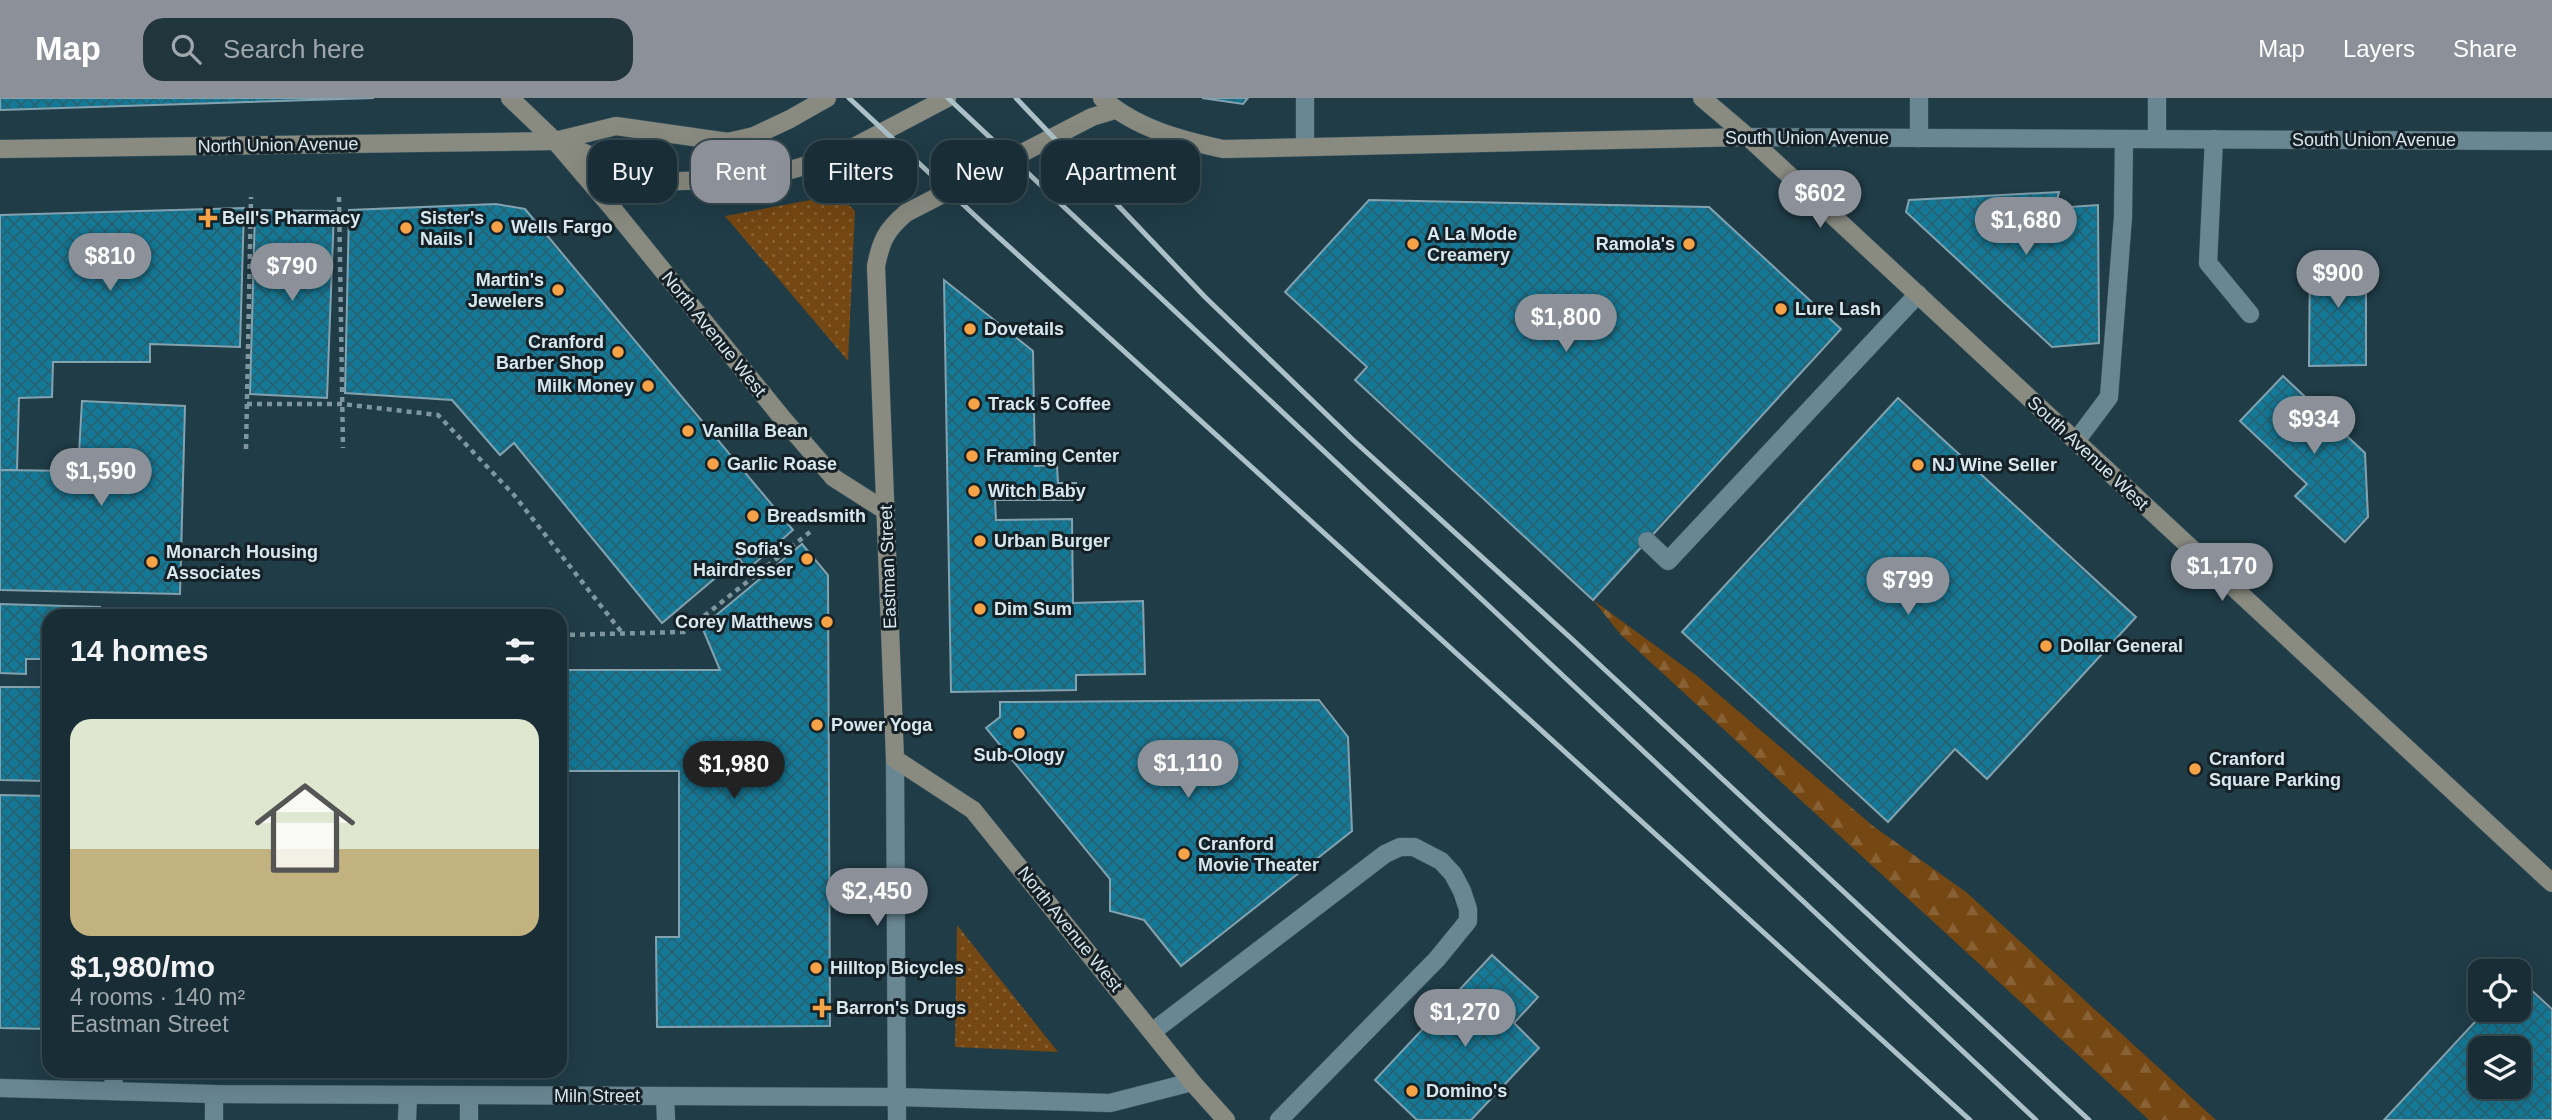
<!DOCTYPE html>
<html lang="en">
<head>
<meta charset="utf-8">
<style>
	:root { --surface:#182d35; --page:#21353d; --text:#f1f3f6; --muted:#9fa8ad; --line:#364950; --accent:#8c9099 }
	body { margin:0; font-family:Arial,sans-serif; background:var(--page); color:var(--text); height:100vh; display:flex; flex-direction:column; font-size:26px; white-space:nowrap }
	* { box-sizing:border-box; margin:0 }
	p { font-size:23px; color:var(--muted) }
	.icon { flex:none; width:38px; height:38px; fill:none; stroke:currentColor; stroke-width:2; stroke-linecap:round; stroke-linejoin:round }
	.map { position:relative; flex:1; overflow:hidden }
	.sheet { position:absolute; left:42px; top:511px; width:525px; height:469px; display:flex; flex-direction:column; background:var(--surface); border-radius:21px; box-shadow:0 7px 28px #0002,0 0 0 2px var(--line) }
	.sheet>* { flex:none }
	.top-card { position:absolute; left:588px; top:42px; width:665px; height:63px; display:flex; gap:14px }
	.fabs { position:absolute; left:2468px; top:861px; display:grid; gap:14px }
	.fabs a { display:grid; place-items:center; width:63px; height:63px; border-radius:14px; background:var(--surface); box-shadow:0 7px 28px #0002,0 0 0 2px var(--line); font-size:35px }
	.price { position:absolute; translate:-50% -60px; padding:0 16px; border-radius:24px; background:var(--accent); color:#fff; font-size:23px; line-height:46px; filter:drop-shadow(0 2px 4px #0008) }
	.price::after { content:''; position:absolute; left:50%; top:42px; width:21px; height:16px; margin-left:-10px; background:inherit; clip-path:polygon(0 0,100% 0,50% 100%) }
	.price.selected { background:#222; color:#fff }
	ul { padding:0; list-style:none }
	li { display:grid; align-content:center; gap:14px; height:371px; padding:0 28px }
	li span { display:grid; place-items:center; height:217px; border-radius:21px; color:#555 }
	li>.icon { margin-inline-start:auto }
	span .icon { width:126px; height:126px; fill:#fffc; stroke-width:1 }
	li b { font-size:30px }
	h2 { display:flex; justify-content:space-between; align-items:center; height:84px; padding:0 28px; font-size:30px }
	.tag { padding:0 24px; border-radius:21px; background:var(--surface); box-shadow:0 7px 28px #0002,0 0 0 2px var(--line); font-size:24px; line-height:63px }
	.tag.selected { background:var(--accent); color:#fff }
	header { display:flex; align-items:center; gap:42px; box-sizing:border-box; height:98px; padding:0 35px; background:var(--accent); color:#fff }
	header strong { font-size:33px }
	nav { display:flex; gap:38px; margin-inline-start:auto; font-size:24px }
	.search { width:490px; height:63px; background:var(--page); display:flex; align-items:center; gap:18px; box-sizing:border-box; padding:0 24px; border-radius:21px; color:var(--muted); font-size:26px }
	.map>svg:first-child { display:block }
	.forest { fill:url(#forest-firs) }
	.park { fill:url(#park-dots) }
	.building { fill:url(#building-cross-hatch); stroke:#83a2af; stroke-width:2; fill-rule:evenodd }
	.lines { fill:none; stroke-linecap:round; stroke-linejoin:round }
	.lane-casing { stroke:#405a63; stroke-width:19 }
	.street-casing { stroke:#405a63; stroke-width:19 }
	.secondary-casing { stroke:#405a63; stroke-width:19 }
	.path { stroke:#7f969e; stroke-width:4.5; stroke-dasharray:5 5; stroke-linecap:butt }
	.lane { stroke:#698793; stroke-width:18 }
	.street { stroke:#698793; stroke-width:18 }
	.secondary { stroke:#898b81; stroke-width:18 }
	.rail { stroke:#acc0c7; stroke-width:5 }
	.poi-dot { fill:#f6a247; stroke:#152126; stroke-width:2.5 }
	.labels { text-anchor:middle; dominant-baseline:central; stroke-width:6; stroke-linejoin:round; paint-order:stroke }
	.street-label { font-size:18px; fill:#d7e8ee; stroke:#152126 }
	.poi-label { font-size:18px; font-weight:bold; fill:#d7e8ee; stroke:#152126; text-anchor:start }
</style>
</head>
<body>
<header>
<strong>Map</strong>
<div class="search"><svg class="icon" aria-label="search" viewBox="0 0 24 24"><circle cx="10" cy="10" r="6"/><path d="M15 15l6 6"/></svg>Search here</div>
<nav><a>Map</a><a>Layers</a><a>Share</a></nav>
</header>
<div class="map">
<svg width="2552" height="1022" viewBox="0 0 2552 1022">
	<defs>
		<pattern id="forest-firs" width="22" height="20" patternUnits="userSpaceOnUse" patternTransform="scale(1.75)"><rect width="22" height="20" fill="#754712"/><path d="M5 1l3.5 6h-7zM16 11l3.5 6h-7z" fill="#886235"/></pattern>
		<pattern id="park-dots" width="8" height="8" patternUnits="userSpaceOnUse" patternTransform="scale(1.75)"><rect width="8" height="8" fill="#754712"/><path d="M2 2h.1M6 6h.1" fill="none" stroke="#886235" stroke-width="1.8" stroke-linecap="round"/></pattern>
		<pattern id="building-cross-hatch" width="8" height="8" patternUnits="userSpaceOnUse" patternTransform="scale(1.75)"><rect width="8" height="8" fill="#137997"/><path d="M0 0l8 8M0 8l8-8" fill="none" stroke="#276273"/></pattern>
	</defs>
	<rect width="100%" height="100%" fill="#203c47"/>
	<polygon class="forest" points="1593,502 1697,578 1873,728 1966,794 2216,1022 2149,1022 1621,537"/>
	<g class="park">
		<polygon points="838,97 855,113 848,263 725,118"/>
		<polygon points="957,827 1058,954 955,949"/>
	</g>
	<g class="building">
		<polygon points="0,0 374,0 0,12"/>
		<polygon points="1202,0 1248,0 1243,6"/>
		<polygon points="2059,94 2055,110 2098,107 2099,245 2052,249 1906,114 1909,102"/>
		<polygon points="1369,102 1709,109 1841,231 1593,502 1355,282 1367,269 1285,194"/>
		<polygon points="496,106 525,111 793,432 747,472 739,460 662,525 514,345 500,357 452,302 345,295 349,112"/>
		<polygon points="244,110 240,249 150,246 150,264 53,264 52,299 19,300 17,372 0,372 0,117"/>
		<polygon points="255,112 334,113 327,300 250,296"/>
		<polygon points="2366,156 2366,267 2309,268 2310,158"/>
		<polygon points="944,182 1033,253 1035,368 1057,367 1058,385 1076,385 1076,402 995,402 996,422 1072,421 1073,505 1143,503 1145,576 1076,577 1076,592 951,594"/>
		<polygon points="2283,278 2365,355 2368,419 2345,444 2295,398 2307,386 2240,323"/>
		<polygon points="1898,300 2136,519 1987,681 1955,651 1888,724 1682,534"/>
		<polygon points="82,303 185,308 180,496 0,492 0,372 78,373"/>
		<polygon points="802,446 828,477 830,928 657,929 656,839 679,839 679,673 560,673 560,572 720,572 702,529"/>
		<polygon points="0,506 100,509 100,518 49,518 49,561 26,561 26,576 0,575"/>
		<polygon points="0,589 49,589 49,683 0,682"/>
		<polygon points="1319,602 1348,639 1352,733 1181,868 1144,822 1110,813 1110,781 986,630 1000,619 1000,604"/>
		<polygon points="0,697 49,698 49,931 0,930"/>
		<polygon points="1492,857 1538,899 1514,925 1539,950 1471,1022 1417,1022 1375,982"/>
		<path d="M2518,880L2552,911V1022H2384L2486,912H2518ZM2480,950H2518V989H2480Z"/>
	</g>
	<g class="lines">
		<defs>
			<g id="lane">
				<polyline points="1305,0 1305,48"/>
				<polyline points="1919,0 1919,40"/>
				<polyline points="2214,41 2208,165 2250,216"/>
				<polyline points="2076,343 2109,299 2123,119 2124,41"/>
				<polyline points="1647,443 1668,463 1918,196"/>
				<polyline points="1152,934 1385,756 1400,749 1414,749 1441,763 1453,776 1462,793 1468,811 1468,823 1437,861 1279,1022"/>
				<polyline points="113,993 114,973"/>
				<polyline points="214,996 214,1022"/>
				<polyline points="665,998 666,1022"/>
				<polyline points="407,1022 408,997"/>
				<polyline points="469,1022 469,998"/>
			</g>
			<g id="street">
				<polyline points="1748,39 2552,43"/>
				<polyline points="2157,41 2157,0"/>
				<polyline points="895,661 897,1022"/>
				<polyline points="0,990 214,996 897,999 1110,1005 1192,984"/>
			</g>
			<g id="secondary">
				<polyline points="510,0 555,43 613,111 783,321 834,380 886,413"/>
				<path d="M1102,0C1135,30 1181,42 1223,51L1748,39"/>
				<polyline points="1702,0 1748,39 2552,785"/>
				<path d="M1115,12L1092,19L906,115C886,132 881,143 876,168L895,661L973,712L1192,984L1226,1022"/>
				<polyline points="558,44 656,84 736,81 790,72 833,60 947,0"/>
				<polyline points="0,51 555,43 616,28 728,44 754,38 790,21 827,0"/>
			</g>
		</defs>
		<use href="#lane" class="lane-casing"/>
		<use href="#street" class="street-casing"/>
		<use href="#secondary" class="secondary-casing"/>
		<g class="path">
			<polyline points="339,99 343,350"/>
			<polyline points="247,306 342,306 438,317 514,397 623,536"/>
			<polyline points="246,351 251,99"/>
			<polyline points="560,537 684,534 810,434"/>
		</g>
		<use href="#lane" class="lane"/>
		<use href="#street" class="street"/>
		<use href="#secondary" class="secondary"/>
		<g class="rail">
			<polyline points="849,0 984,126 1970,1022"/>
			<polyline points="948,0 2036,1022"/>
			<polyline points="1016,0 1205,199 1352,341 1573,542 2089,1022"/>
		</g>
	</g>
	<g class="poi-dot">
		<path d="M204.5 109.5h7v7h7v7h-7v7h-7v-7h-7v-7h7z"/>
		<circle cx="497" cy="129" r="7"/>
		<circle cx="406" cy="130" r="7"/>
		<circle cx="1413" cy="146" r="7"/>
		<circle cx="1689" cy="146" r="7"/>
		<circle cx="558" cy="192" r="7"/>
		<circle cx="1781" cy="211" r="7"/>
		<circle cx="970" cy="231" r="7"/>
		<circle cx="618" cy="254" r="7"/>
		<circle cx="648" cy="288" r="7"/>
		<circle cx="974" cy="306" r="7"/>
		<circle cx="688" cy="333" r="7"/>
		<circle cx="972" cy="358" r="7"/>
		<circle cx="713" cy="366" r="7"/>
		<circle cx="1918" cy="367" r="7"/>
		<circle cx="974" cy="393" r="7"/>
		<circle cx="753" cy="418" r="7"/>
		<circle cx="980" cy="443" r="7"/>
		<circle cx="807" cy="461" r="7"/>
		<circle cx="152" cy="464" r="7"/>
		<circle cx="980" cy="511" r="7"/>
		<circle cx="827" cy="524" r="7"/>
		<circle cx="2046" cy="548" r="7"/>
		<circle cx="817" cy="627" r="7"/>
		<circle cx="1019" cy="635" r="7"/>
		<circle cx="2195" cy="671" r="7"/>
		<circle cx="1184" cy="756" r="7"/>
		<circle cx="816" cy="870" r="7"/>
		<path d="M818.5 899.5h7v7h7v7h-7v7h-7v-7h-7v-7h7z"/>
		<circle cx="1412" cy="993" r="7"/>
	</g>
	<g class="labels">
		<g class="street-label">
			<text x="1807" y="40">South Union Avenue</text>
			<text x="2374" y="42">South Union Avenue</text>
			<text transform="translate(278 47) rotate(-1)">North Union Avenue</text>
			<text transform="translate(714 236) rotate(51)">North Avenue West</text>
			<text transform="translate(2088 355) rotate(43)">South Avenue West</text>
			<text transform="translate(888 469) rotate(-92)">Eastman Street</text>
			<text transform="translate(1070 831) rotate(51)">North Avenue West</text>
			<text x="597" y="998">Miln Street</text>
		</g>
		<g class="poi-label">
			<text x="222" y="120">Bell's Pharmacy</text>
			<text x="420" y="120">Sister's<tspan x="420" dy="21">Nails I</tspan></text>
			<text x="511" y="129">Wells Fargo</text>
			<text x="1427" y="136">A La Mode<tspan x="1427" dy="21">Creamery</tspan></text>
			<text x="1675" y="146" text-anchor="end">Ramola's</text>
			<text x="544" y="182" text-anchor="end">Martin's<tspan x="544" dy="21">Jewelers</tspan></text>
			<text x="1795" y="211">Lure Lash</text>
			<text x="984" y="231">Dovetails</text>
			<text x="604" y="244" text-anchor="end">Cranford<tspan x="604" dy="21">Barber Shop</tspan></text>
			<text x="634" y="288" text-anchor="end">Milk Money</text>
			<text x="988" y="306">Track 5 Coffee</text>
			<text x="702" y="333">Vanilla Bean</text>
			<text x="986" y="358">Framing Center</text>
			<text x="727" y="366">Garlic Roase</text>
			<text x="1932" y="367">NJ Wine Seller</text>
			<text x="988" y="393">Witch Baby</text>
			<text x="767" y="418">Breadsmith</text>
			<text x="994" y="443">Urban Burger</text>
			<text x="793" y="451" text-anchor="end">Sofia's<tspan x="793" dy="21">Hairdresser</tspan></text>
			<text x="166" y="454">Monarch Housing<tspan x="166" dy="21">Associates</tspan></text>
			<text x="994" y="511">Dim Sum</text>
			<text x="813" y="524" text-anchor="end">Corey Matthews</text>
			<text x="2060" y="548">Dollar General</text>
			<text x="831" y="627">Power Yoga</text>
			<text x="1019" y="657" text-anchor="middle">Sub-Ology</text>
			<text x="2209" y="661">Cranford<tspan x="2209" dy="21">Square Parking</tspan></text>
			<text x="1198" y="746">Cranford<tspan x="1198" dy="21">Movie Theater</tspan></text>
			<text x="830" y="870">Hilltop Bicycles</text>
			<text x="836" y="910">Barron's Drugs</text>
			<text x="1426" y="993">Domino's</text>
		</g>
	</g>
</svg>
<div class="fabs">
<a><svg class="icon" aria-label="locate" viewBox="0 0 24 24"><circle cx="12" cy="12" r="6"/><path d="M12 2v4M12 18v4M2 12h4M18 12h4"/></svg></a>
<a><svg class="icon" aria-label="layers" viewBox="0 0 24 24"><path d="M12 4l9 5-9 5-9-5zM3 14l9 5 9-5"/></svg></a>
</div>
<b class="price" style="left:1820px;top:132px">$602</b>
<b class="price" style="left:2026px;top:159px">$1,680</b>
<b class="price" style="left:110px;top:195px">$810</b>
<b class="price" style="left:292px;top:205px">$790</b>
<b class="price" style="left:2338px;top:212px">$900</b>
<b class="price" style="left:1566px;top:256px">$1,800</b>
<b class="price" style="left:2314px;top:358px">$934</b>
<b class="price" style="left:101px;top:410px">$1,590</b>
<b class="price" style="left:2222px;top:505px">$1,170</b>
<b class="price" style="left:1908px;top:519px">$799</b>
<b class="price" style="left:1188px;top:702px">$1,110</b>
<b class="price selected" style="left:734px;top:703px">$1,980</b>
<b class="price" style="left:877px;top:830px">$2,450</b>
<b class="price" style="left:1465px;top:951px">$1,270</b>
<div class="top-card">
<a class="tag">Buy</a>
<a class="tag selected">Rent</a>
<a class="tag">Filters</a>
<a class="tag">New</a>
<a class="tag">Apartment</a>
</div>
<section class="sheet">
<h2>14 homes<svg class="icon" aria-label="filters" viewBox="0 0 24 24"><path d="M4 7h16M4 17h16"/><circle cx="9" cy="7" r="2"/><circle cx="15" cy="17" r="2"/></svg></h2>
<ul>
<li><span style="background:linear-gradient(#dfe7d0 60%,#c2b280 0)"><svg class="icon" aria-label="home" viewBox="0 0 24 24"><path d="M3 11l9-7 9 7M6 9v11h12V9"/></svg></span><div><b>$1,980/mo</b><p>4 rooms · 140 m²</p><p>Eastman Street</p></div></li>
</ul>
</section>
</div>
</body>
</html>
